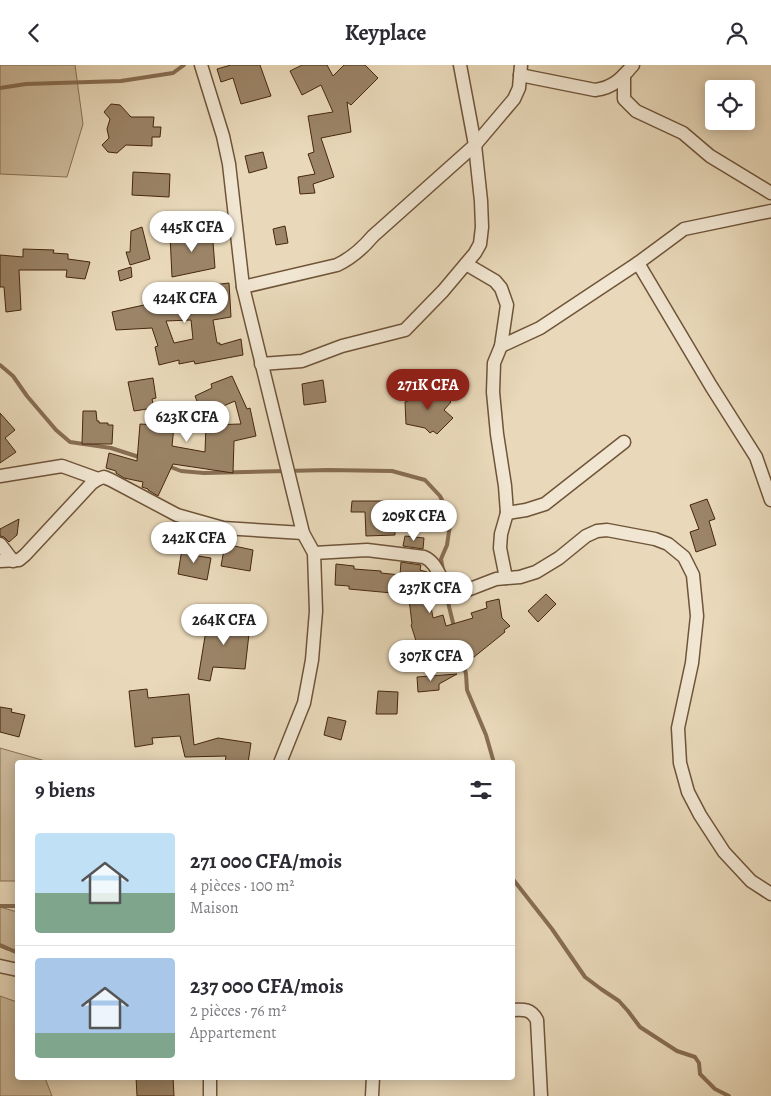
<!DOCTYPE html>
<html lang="fr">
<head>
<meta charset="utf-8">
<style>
	:root { --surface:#fff; --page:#f2f2f3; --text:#2b2b33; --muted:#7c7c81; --line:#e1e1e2; --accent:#8f2418 }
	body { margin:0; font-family:Alegreya,serif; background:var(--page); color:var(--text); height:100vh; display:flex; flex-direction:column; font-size:19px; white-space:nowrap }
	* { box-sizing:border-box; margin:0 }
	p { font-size:16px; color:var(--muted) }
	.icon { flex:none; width:28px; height:28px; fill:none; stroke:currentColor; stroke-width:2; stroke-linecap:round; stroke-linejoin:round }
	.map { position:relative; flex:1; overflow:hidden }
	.drawer { position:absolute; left:15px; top:695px; width:500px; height:320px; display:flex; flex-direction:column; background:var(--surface); border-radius:5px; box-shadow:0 2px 12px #0003 }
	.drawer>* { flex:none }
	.buttons { position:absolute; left:705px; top:15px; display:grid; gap:10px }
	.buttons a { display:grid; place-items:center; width:50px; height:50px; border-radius:5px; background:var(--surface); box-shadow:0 2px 12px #0003; font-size:25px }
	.price { position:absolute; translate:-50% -42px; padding:0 11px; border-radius:18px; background:#fff; color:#222; font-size:16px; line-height:32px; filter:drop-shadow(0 1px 2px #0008) }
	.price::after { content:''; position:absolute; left:50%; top:30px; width:15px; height:11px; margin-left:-8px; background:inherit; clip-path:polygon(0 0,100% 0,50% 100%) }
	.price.active { background:var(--accent); color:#fff }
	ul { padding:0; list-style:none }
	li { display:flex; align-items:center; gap:15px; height:125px; padding:0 20px }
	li+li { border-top:1px solid var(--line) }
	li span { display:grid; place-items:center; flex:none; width:140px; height:100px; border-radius:5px; color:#555 }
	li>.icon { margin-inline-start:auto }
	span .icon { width:60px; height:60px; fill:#fffc; stroke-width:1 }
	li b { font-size:21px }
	h2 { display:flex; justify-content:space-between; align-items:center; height:60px; padding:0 20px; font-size:21px }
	header { display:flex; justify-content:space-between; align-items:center; height:65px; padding:0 20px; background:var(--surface); font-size:22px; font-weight:700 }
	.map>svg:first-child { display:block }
	.green { fill:#cdbb9d; stroke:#8a7156 }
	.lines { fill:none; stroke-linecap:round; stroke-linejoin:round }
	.stream { stroke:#876d52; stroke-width:4 }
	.building { fill:#9b8467; stroke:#46270e; fill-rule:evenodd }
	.minor-casing { stroke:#6f5439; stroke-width:15 }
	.minor { stroke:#f1e6d2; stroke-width:12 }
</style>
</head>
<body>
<header><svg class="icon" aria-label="back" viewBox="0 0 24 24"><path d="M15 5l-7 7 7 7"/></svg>Keyplace<svg class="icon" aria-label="person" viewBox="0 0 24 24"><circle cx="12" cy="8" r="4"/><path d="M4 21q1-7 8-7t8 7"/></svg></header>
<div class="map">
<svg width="771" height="1031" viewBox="0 0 771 1031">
	<rect width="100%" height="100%" fill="#e9d9ba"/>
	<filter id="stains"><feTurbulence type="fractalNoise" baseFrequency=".004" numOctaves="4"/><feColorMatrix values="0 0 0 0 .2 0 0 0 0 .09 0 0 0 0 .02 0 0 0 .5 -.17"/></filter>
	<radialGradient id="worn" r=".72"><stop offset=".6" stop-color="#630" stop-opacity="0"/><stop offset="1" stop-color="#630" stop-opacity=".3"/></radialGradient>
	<g class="green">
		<polygon points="0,0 75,0 83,59 67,112 0,109"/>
		<polygon points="0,683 49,697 18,698 17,816 0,816"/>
		<polygon points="0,842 17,847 17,884 7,885 0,882"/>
		<polygon points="0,931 17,937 18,1012 45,1013 52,1031 0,1031"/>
	</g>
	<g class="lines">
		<g class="stream">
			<polyline points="0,23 26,19 121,16 173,8 184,0"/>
			<polyline points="0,300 13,311 27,331 56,365 70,377 111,383 142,393"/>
			<polyline points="168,401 181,406 204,408 328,405 392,406 425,415 440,431 451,453 447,480 441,494 443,505"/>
			<polyline points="445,525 454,562"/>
			<polyline points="462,593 466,609 467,625 486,670 494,698"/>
			<polyline points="512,813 552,864 585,912 601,924 619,936 628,946 640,962 677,986 695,992 699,998 700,1009 715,1024 729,1031"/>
			<polyline points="0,841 18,841"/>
			<polyline points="0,880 18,888"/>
		</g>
	</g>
	<g class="building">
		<polygon points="231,0 260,0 271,31 241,39 233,13 221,17 217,4"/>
		<polygon points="302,0 327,0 333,11 344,0 365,0 378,13 351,40 347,37 351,67 321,73 334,112 313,119 315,128 300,129 298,112 315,109 308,89 314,87 308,51 333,47 321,20 302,30 290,6"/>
		<polygon points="111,39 120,40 131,52 154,52 153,62 161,62 160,72 152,72 152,81 126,80 117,88 108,87 102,80 109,73 107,64 110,54 104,47"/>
		<polygon points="263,87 267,103 249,108 245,91"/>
		<polygon points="133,107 170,109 169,132 132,130"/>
		<polygon points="285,161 288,178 276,180 273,164"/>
		<polygon points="142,162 150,194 130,200 126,187 130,187 131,166"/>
		<polygon points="211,166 211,177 213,177 215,203 172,212 170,170"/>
		<polygon points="23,184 54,185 53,188 68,189 68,194 90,197 85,214 66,212 67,205 19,205 21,245 6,247 4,222 0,222 0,190 23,192"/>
		<polygon points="131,202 132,212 120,216 118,206"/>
		<path d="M229,218L231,252L213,255L217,278H220V280L241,274L243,290L195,299L194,296L179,299V295L159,300L155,282L158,281L152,263L116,265L112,247L144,240V235H172V225ZM191,255L193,274L174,278L166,256Z"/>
		<polygon points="232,311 247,344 250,343 256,371 234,376 233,408 173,399 158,431 148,425 148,424 142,422 143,417 124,413 116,408 116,406 106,403 109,388 137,396 140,359 174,361 172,381 205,387 206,360 241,359 235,336 221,342 219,338 201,346 195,331 212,323 211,319"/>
		<polygon points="153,313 156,333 152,334 154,343 134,346 128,317"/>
		<polygon points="323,315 326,337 304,340 302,319"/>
		<polygon points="433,322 451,337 444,345 453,353 437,369 433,366 430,368 425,363 406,359 405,337 423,329 428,323"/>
		<polygon points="83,346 96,346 97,356 99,356 99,358 108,358 108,360 113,360 112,379 82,379"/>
		<polygon points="0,348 15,365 5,373 16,387 0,398"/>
		<polygon points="707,434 715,454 709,456 716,480 696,487 690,467 699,464 690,440"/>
		<polygon points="352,436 394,436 395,470 366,471 365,447 351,447"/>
		<polygon points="19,454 17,470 9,477 4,472 0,471 0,464"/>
		<polygon points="405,471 424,473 423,484 403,481"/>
		<polygon points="225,479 253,485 250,506 221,501"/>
		<polygon points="186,481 197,484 198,491 211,493 207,515 178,509 181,490"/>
		<polygon points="401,497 421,500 420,505 427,507 421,531 429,530 433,553 443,550 446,561 473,553 471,548 487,543 486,537 499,534 502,553 510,561 504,565 505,567 474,592 442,602 435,582 416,593 410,581 417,579 411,560 412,559 409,534 392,531 392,528 349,524 349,521 335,520 336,499 354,501 354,504 381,506 381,508 400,510"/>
		<polygon points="546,529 556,539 538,557 528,546"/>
		<polygon points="209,547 222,549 220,556 250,560 245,604 213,602 210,616 198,614"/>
		<polygon points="457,609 439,619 439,625 418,627 417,612"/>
		<polygon points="147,624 148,633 189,629 194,680 218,673 251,678 248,698 225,698 226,691 185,692 180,671 152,673 153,679 135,682 129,626"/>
		<polygon points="378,626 398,627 397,649 376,649"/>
		<polygon points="0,642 12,644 11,647 25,650 19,672 0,667"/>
		<polygon points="328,652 346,656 341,675 324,670"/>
		<polygon points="136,1012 173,1012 174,1031 137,1031"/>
	</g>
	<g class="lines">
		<defs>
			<g id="minor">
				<polyline points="201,0 223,71 229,99 243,222 303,468 314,488 316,546 312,595 304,638 280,698"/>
				<path d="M520,10L595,25C613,23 622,13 633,0"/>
				<polyline points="624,10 624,34 636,46 683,68 710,91 771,128"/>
				<polyline points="638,198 711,321 756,392 771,435"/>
				<polyline points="466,199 495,216 501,223 507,240 501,281 494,298 493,327 497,369 505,421 507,448 501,469 500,483 506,513"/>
				<path d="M243,222L337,200C352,193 362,184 373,171L475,80L514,34L519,23L521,0"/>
				<polyline points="501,281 540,263 638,198 684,164 771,146"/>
				<polyline points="261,299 302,296 342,281 405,265 443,226 475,188 480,179 482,162 481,136 475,80 460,0"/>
				<polyline points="0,411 62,401 98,414 104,412 111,415 177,450 223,463 303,468"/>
				<polyline points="507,448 526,445 545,439 624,377"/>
				<polyline points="0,479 13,496"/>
				<path d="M314,488L367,485L424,492C441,499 440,524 457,529L496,514L520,512L536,507L559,493L586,471L597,466L607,465L655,474L668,479L684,492L693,510L697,551L692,598L678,663L680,698L688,727L700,750L724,787L751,816L771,829"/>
				<polyline points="0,496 19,495 25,490 92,418 98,414"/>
				<polyline points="0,901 18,905"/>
				<path d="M512,945C524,944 531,944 537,955L541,1031"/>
				<polyline points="210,1012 210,1031"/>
				<polyline points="372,1031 373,1012"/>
			</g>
		</defs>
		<use href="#minor" class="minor-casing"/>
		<use href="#minor" class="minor"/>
	</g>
	<rect width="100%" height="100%" filter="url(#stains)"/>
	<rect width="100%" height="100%" fill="url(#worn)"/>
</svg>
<div class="buttons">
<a><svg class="icon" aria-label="locate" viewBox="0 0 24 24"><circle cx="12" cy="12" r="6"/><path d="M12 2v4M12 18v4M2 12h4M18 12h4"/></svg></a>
</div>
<b class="price" style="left:192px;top:188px">445K CFA</b>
<b class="price" style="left:185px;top:259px">424K CFA</b>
<b class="price active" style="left:428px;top:346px">271K CFA</b>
<b class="price" style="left:187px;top:378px">623K CFA</b>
<b class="price" style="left:414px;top:477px">209K CFA</b>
<b class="price" style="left:194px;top:499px">242K CFA</b>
<b class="price" style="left:430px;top:549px">237K CFA</b>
<b class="price" style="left:224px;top:581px">264K CFA</b>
<b class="price" style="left:431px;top:617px">307K CFA</b>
<section class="drawer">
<h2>9 biens<svg class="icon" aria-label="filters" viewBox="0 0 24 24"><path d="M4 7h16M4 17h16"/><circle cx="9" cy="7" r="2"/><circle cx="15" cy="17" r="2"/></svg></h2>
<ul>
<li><span style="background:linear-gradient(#bfe0f5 60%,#7fa58c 0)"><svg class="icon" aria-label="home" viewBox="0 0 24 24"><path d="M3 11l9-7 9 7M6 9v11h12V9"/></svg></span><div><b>271 000 CFA/mois</b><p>4 pièces · 100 m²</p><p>Maison</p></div></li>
<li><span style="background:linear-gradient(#a9c7e8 75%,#7fa58c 0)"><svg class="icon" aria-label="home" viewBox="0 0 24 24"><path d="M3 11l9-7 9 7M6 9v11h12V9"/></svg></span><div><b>237 000 CFA/mois</b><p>2 pièces · 76 m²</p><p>Appartement</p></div></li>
</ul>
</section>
</div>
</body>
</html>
